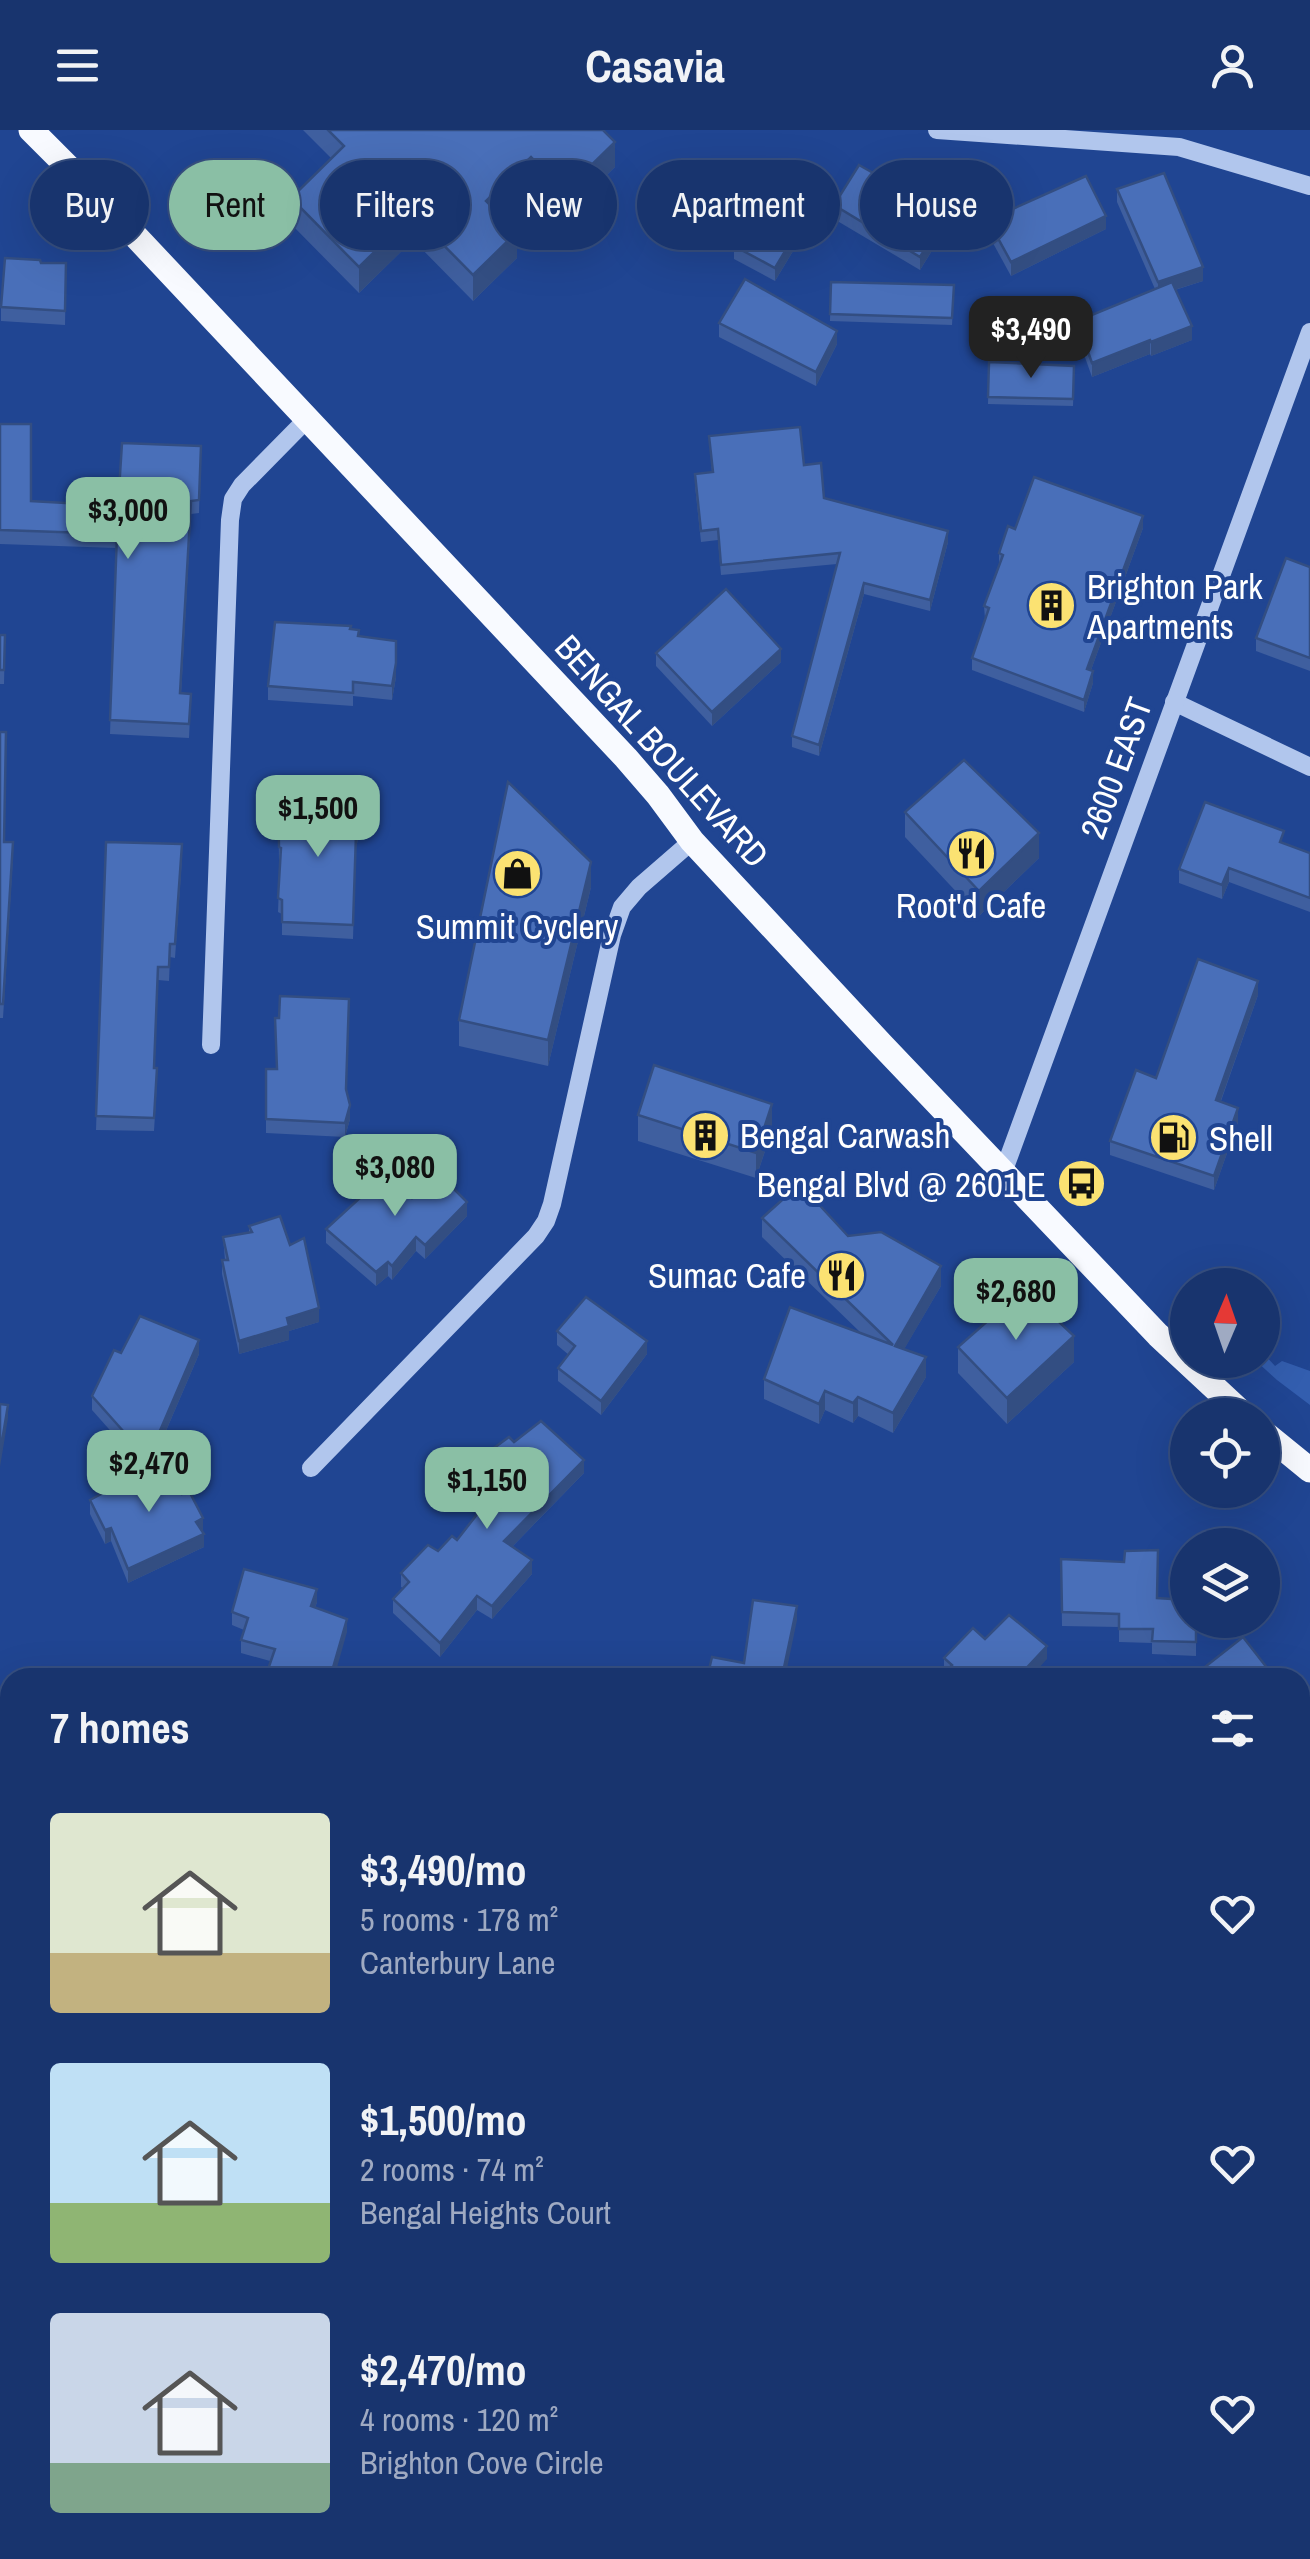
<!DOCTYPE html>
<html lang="en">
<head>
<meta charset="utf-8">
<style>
	:root { --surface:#18346e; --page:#253f76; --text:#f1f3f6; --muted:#9faac2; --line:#364f81; --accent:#8abfa5 }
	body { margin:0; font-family:"Archivo Narrow",sans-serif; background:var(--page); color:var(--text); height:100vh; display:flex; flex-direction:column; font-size:38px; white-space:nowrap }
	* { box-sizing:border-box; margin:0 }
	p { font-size:32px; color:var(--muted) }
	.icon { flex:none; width:55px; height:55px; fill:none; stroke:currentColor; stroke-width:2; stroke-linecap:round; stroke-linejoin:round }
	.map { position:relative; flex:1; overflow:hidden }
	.sheet { position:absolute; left:0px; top:1538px; width:1310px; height:892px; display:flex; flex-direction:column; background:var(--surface); border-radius:30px 30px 0 0; box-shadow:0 10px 40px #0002,0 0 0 2px var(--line) }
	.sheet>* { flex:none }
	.top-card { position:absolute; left:30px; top:30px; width:1250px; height:90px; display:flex; gap:20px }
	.needle { width:65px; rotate:2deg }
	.buttons { position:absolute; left:1170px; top:1138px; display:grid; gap:20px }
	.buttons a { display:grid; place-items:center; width:110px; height:110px; border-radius:50%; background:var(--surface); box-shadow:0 10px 40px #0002,0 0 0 2px var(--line); font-size:50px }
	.price { position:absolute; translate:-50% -85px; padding:0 22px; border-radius:20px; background:var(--accent); color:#111; font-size:32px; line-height:65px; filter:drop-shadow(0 2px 5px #0008) }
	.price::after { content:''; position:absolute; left:50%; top:60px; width:30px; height:22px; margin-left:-15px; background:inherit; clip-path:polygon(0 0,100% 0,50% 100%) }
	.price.on { background:#222; color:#fff }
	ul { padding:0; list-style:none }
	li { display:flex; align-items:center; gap:30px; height:250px; padding:0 50px }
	li span { display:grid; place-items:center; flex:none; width:280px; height:200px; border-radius:10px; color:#555 }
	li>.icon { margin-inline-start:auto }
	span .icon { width:120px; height:120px; fill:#fffc; stroke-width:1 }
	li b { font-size:42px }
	h2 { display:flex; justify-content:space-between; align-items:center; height:120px; padding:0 50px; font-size:42px }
	.pill { padding:0 35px; border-radius:45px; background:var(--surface); box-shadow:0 10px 40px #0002,0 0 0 2px var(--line); font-size:35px; line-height:90px }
	.pill.on { background:var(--accent); color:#111 }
	header { display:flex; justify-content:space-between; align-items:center; height:130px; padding:0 50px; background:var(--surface); font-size:45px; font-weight:700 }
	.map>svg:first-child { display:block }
	.green { fill:#335eaf }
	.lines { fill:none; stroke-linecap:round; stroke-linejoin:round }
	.minor { stroke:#b1c6ed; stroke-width:18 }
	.major { stroke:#f8faff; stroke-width:25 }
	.wall { fill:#3f5f9f }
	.shaded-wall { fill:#334e82 }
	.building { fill:#496fb9; stroke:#334e82; stroke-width:2.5 }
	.labels { text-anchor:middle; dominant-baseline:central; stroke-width:8; stroke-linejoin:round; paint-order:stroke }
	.poi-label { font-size:35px; fill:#fff; stroke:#204592; text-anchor:start }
	.street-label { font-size:35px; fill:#fff; stroke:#204592 }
</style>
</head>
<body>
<header><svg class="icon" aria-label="menu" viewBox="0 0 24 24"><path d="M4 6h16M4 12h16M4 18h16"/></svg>Casavia<svg class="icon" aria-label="person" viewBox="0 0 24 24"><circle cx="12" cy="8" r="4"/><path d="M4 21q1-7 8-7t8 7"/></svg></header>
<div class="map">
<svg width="1310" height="2429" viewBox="0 0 1310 2429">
	<rect width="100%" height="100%" fill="#204592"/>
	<polygon class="green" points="1263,1223 1275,1236 1282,1231 1310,1241 1310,1275 1277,1250 1255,1230 1262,1230"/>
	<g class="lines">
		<g class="minor">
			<polyline points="937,0 1179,17 1310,56"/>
			<polyline points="1174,572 1310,637"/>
			<polyline points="211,915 230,390 233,369 242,355 308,288"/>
			<polyline points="1004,1040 1310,202"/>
			<polyline points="311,1338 536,1106 546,1091 552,1074 612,805 622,777 639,757 692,711"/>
			<polyline points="0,1837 10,1837"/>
			<polyline points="1300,2110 1310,2108"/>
			<polyline points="0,2423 10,2420"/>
		</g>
		<g class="major">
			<polyline points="31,0 110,79 626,628 658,665 692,711 881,914 1158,1205 1244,1285"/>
			<polyline points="1262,1301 1310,1340"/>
		</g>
	</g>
	<g class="wall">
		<polygon points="303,0 603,0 615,37 565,86 531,53 499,84 517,128 473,171 413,110 359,163 291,94 291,68 331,28"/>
		<polygon points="1117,59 1203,151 1175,160 1192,210 1151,226 1150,224 1092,247 1077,205 1077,191 1155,159 1117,72"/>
		<polygon points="822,73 775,151 734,129 734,116 759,82"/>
		<polygon points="834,75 946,98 920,140 834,89"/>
		<polygon points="988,90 1106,99 1011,146 988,104"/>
		<polygon points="41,133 66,133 65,195 1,191 1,177"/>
		<polygon points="831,152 954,155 952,195 830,191"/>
		<polygon points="719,193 837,214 816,256 719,207"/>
		<polygon points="989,232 1074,236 1073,276 988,274"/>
		<polygon points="0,294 31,371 118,376 201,316 199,383 191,384 181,564 191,564 189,608 110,604 116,418 0,414"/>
		<polygon points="709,306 804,335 824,368 948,412 930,481 864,464 819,626 792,617 792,606 837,434 721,445 718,410 701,412 695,355 695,344 712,342"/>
		<polygon points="1143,398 1091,540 1093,553 1084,582 972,540 972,528 985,489 984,476 999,436 999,423 1015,399"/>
		<polygon points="1310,437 1310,541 1256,521 1256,508"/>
		<polygon points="351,499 358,506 396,511 396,547 392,570 353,566 353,576 268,570 268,556"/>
		<polygon points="0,505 5,505 4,554 0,554"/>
		<polygon points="656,523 781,532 712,596 656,536"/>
		<polygon points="0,602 4,712 13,726 3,888 0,888"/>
		<polygon points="278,667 360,700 356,718 353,809 282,805 282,784 278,782 280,731 279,731"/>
		<polygon points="905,682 1039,728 979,786 905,707"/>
		<polygon points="106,712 182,728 175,828 170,827 169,851 158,850 154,938 157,952 154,1001 96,1000"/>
		<polygon points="1284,713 1310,723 1310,782 1229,752 1222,769 1179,753 1179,739"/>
		<polygon points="591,757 548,936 459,916 459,890"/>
		<polygon points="1258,865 1221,971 1238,992 1214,1060 1110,1025 1110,1011 1156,948"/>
		<polygon points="266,939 346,961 350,989 345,1007 266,1003"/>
		<polygon points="638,985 772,1000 756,1048 638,1011"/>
		<polygon points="412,1068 467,1086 425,1129 416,1121 392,1150 388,1146 376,1156 326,1113 326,1099"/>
		<polygon points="762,1088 848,1106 941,1156 904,1219 926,1247 893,1303 858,1286 853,1293 825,1280 819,1294 764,1269 764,1249 861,1203 762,1107"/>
		<polygon points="249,1096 290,1115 319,1192 289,1201 289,1210 239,1224 222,1144 222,1130 225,1130 223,1107 249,1103"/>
		<polygon points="557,1201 647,1224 601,1285 558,1251 558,1238 569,1225 557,1215"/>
		<polygon points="958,1217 1074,1232 1007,1294 958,1243"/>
		<polygon points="121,1223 199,1224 156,1324 124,1316 92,1280 92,1266"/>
		<polygon points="514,1312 584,1343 512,1417 532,1444 492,1489 477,1480 440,1527 393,1483 393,1469 403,1458 401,1457 401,1443 457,1410 483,1376 464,1353 464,1340"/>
		<polygon points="90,1370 203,1402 204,1417 128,1453 111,1411 105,1414 90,1384"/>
		<polygon points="1061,1429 1158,1468 1196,1490 1196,1526 1152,1524 1152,1513 1119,1512 1119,1497 1062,1496"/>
		<polygon points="317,1472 315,1478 347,1502 270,1531 241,1523 241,1510 244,1500 232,1495 232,1482"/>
		<polygon points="985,1509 1047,1529 944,1541 944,1528"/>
		<rect x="0" y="1617" width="10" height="131"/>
		<rect x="0" y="1907" width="10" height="70"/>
		<polygon points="1300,2183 1305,2195 1310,2195 1310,2277 1300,2278"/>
	</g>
	<g class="shaded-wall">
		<polygon points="615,12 615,37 565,86 565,61"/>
		<polygon points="531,27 531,53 486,97 486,71"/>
		<polygon points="822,59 822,73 775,151 775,138"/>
		<polygon points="413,84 413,110 359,163 359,137"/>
		<polygon points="946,84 946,98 920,140 920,127"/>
		<polygon points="1106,86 1106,99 1011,146 1011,132"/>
		<polygon points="517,102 517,128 473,171 473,145"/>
		<polygon points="1203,137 1203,151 1158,165 1158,152"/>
		<polygon points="1192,196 1192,210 1151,226 1151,212"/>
		<polygon points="837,201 837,214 816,256 816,242"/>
		<polygon points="1150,210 1150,224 1092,247 1092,233"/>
		<polygon points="1143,386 1143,398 1087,551 1087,539"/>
		<polygon points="948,401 948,412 930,481 930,470"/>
		<polygon points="864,453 864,464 819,626 819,615"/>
		<polygon points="781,519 781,532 712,596 712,582"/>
		<polygon points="396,533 396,547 392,570 392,556"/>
		<polygon points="1093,541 1093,553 1084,582 1084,570"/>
		<polygon points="360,687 360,700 356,718 353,809 356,704"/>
		<polygon points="1039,703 1039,728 979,786 979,761"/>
		<polygon points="591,732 591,757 548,936 548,910"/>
		<polygon points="1229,738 1229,752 1222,769 1222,755"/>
		<polygon points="1258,851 1258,865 1216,984 1216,970"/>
		<polygon points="772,974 772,1000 756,1048 756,1023"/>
		<polygon points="350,975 350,989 345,1007 345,993"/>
		<polygon points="1238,978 1238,992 1214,1060 1214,1046"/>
		<polygon points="467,1072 467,1086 425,1129 425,1115"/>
		<polygon points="416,1107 416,1121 392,1150 392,1136"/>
		<polygon points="388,1132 388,1146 376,1156 376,1142"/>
		<polygon points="941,1136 941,1156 895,1235 895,1216"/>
		<polygon points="319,1178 319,1192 289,1201 289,1210 239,1224 239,1211 287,1188"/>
		<polygon points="1074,1206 1074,1232 1007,1294 1007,1268"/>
		<polygon points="199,1210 199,1224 156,1324 156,1310"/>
		<polygon points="647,1211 647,1224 601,1285 601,1271"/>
		<polygon points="926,1227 926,1247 893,1303 893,1283"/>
		<polygon points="825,1261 825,1280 819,1294 819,1274"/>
		<polygon points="858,1267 858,1286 853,1293 853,1273"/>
		<polygon points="8,1275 8,1288 0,1337 0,1323"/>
		<polygon points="584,1330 584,1343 504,1425 504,1411"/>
		<polygon points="203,1388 203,1402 196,1392"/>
		<polygon points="111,1398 111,1411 105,1414 105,1400"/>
		<polygon points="204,1404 204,1417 128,1453 128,1439"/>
		<polygon points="532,1430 532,1444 492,1489 492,1476"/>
		<polygon points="317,1459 317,1472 311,1490 311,1476"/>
		<polygon points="477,1466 477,1480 440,1527 440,1513"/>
		<polygon points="797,1476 797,1490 785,1548 782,1548"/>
		<polygon points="347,1489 347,1502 334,1548 330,1548"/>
		<polygon points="1047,1516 1047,1529 1030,1548 1017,1548"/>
		<polygon points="1308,1653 1308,1667 1300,1735 1300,1721"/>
		<polygon points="10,2267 10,2281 0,2289 0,2276"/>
	</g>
	<g class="building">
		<polygon points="328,0 603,0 615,12 565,61 531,27 486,71 517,102 473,145 413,84 359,137 291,68 344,16"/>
		<polygon points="859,35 946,84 920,127 834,75"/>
		<polygon points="786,38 822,59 775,138 734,116 756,80 759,82"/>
		<polygon points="1164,43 1203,137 1158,152 1117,59"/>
		<polygon points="1086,46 1106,86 1011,132 988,90"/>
		<polygon points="5,128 40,130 41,133 66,133 65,181 1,177"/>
		<polygon points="745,149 837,201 816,242 719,193"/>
		<polygon points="831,152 954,155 952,188 830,184"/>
		<polygon points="1172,152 1192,196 1151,212 1150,210 1092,233 1077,191"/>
		<polygon points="989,232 1074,236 1073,269 988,267"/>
		<polygon points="0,294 31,294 31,371 118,376 122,313 201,316 199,370 191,371 180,563 191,564 189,594 110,590 117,404 0,400"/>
		<polygon points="800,297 804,335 821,333 824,368 948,401 930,470 864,453 819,615 792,606 840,423 721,435 718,399 701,401 695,344 713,342 709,306"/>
		<polygon points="1034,347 1143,386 1087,539 1093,541 1084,570 972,528 989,478 984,476 1003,425 999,423 1008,396 1015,399"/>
		<polygon points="1286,428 1310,437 1310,528 1256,508"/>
		<polygon points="726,459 781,519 712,582 656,523"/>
		<polygon points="275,492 351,496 350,499 359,500 358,506 396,511 396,533 392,556 353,552 353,563 268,556"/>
		<polygon points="0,505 5,505 4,540 0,540"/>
		<polygon points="0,602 6,602 4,712 13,712 3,874 0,874"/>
		<polygon points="964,630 1039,703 979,761 905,682"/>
		<polygon points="508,652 591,732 548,910 459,890"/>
		<polygon points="278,667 357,671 360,687 356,704 353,795 282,792 282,770 278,768 281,718 279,717"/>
		<polygon points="1205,672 1284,701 1280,712 1310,723 1310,768 1229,738 1222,755 1179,739"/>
		<polygon points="106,712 182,714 175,814 170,814 169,837 158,837 154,938 157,938 154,988 96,986"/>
		<polygon points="1198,829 1258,851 1216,970 1238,978 1214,1046 1110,1011 1136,940 1156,948"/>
		<polygon points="280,866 349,869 346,959 350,975 345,993 266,989 266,939 277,939 275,888 279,888"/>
		<polygon points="654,935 772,974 756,1023 638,985"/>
		<polygon points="387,1043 412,1068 438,1043 467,1072 425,1115 416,1107 392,1136 388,1132 376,1142 326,1099"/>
		<polygon points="800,1054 848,1106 881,1102 941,1136 895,1216 926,1227 893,1283 858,1267 853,1273 825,1261 819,1274 764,1249 790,1177 893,1215 762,1088"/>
		<polygon points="280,1086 290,1115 304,1108 319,1178 287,1188 289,1196 239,1211 222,1130 228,1130 223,1107 252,1102 249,1096"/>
		<polygon points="1024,1159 1074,1206 1007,1268 958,1217"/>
		<polygon points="586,1167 647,1211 601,1271 558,1238 575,1216 557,1201"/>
		<polygon points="140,1186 199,1210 156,1310 124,1302 92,1266 114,1220 121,1223"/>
		<polygon points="0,1274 8,1275 0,1323"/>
		<polygon points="541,1291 584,1330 504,1411 532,1430 492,1476 477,1466 440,1513 393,1469 409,1452 401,1443 428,1415 438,1421 452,1406 457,1410 489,1369 464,1340 509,1307 514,1312"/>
		<polygon points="163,1331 182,1364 189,1361 203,1388 196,1392 204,1404 128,1439 111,1398 105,1400 90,1370"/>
		<polygon points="1158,1420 1157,1468 1188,1470 1188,1490 1196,1490 1196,1512 1152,1511 1153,1499 1119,1499 1119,1484 1062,1482 1061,1429 1124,1432 1125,1421"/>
		<polygon points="244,1439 317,1459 311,1476 347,1489 330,1548 265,1548 275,1519 241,1510 248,1488 232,1482"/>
		<polygon points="753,1470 797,1476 782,1547 770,1544 770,1548 707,1548 712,1527 744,1533"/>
		<polygon points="1009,1485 1047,1516 1017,1548 940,1548 952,1535 944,1528 973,1498 985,1509"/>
		<polygon points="1243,1507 1275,1548 1199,1548 1196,1544"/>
		<polygon points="0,1617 10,1617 10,1735 0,1734"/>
		<polygon points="1300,1652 1308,1653 1300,1721"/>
		<polygon points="0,1907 10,1907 10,1964 0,1963"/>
		<polygon points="1306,2182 1305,2195 1310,2195 1310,2264 1300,2265 1300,2183"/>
		<polygon points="0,2212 8,2218 10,2216 10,2267 0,2276"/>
		<polygon points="221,2420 281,2420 275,2429 214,2429"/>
	</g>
	<defs>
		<symbol id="building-disc" viewBox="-11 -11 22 22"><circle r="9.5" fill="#fbe272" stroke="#204592"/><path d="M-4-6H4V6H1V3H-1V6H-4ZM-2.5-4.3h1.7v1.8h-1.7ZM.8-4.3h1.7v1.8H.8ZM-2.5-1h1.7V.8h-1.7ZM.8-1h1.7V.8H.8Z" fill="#111"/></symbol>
		<symbol id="restaurant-disc" viewBox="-11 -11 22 22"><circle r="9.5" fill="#fbe272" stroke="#204592"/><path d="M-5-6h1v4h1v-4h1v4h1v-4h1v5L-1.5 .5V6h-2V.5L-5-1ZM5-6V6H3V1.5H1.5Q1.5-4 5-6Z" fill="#111"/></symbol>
		<symbol id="shop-disc" viewBox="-11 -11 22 22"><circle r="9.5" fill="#fbe272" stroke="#204592"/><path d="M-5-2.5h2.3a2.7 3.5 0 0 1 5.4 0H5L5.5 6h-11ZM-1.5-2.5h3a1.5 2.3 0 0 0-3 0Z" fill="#111"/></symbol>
		<symbol id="fuel-disc" viewBox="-11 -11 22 22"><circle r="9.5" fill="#fbe272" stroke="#204592"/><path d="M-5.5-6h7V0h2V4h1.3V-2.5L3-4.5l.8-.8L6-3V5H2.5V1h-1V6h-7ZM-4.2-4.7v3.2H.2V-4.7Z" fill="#111"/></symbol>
		<symbol id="bus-disc" viewBox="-11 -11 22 22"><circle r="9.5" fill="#fbe272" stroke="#204592"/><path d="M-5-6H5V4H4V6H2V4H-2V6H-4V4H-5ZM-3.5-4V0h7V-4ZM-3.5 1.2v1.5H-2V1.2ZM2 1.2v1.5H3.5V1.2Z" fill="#111"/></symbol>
	</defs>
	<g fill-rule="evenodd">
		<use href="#building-disc" x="1024" y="448" width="55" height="55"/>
		<use href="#restaurant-disc" x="944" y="696" width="55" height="55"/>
		<use href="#shop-disc" x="490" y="716" width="55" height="55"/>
		<use href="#building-disc" x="678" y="978" width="55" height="55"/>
		<use href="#fuel-disc" x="1146" y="980" width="55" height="55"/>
		<use href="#bus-disc" x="1054" y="1026" width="55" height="55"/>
		<use href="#restaurant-disc" x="814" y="1118" width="55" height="55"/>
	</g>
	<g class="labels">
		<g class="poi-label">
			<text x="1087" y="456">Brighton Park<tspan x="1087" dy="40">Apartments</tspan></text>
			<text x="971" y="775" text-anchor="middle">Root'd Cafe</text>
			<text x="517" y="796" text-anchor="middle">Summit Cyclery</text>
			<text x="740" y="1005">Bengal Carwash</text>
			<text x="1209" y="1008">Shell</text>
			<text x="1046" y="1054" text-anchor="end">Bengal Blvd @ 2601 E</text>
			<text x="806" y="1145" text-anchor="end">Sumac Cafe</text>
		</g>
		<g class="street-label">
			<text transform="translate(662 621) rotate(48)">BENGAL BOULEVARD</text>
			<text transform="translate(1116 638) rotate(-70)">2600 EAST</text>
		</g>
	</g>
</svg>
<div class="buttons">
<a><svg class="needle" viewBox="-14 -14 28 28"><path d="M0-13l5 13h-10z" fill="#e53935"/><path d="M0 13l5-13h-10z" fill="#9faac2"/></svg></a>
<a><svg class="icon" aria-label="locate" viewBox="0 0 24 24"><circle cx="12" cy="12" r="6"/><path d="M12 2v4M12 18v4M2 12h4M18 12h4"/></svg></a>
<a><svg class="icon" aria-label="layers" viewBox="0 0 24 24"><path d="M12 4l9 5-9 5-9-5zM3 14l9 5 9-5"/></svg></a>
</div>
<b class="price on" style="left:1031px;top:251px">$3,490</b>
<b class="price" style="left:128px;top:432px">$3,000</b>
<b class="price" style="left:318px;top:730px">$1,500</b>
<b class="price" style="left:395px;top:1089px">$3,080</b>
<b class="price" style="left:1016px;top:1213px">$2,680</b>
<b class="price" style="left:149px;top:1385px">$2,470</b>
<b class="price" style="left:487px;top:1402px">$1,150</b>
<div class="top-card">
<a class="pill">Buy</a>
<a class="pill on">Rent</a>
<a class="pill">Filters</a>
<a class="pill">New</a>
<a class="pill">Apartment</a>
<a class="pill">House</a>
</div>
<section class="sheet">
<h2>7 homes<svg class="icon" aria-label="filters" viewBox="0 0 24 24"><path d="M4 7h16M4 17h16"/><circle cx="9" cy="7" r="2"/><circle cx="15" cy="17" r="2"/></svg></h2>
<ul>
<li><span style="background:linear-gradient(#dfe7d0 70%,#c2b280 0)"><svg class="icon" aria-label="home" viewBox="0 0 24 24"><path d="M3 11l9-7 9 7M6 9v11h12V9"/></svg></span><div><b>$3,490/mo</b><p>5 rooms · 178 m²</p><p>Canterbury Lane</p></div><svg class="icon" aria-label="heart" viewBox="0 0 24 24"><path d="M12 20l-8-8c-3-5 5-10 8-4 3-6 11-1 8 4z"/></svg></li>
<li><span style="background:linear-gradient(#bfe0f5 70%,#8fb573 0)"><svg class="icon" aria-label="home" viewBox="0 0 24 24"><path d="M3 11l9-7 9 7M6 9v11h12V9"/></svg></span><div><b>$1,500/mo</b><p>2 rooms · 74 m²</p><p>Bengal Heights Court</p></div><svg class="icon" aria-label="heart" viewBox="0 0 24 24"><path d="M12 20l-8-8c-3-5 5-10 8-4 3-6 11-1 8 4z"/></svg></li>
<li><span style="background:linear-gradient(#c9d6e8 75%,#7fa58c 0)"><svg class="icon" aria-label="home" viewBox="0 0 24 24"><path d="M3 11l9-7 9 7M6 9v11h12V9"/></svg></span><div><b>$2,470/mo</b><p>4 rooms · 120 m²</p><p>Brighton Cove Circle</p></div><svg class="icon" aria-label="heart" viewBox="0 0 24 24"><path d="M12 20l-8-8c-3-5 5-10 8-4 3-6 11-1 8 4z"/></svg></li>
</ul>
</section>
</div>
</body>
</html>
